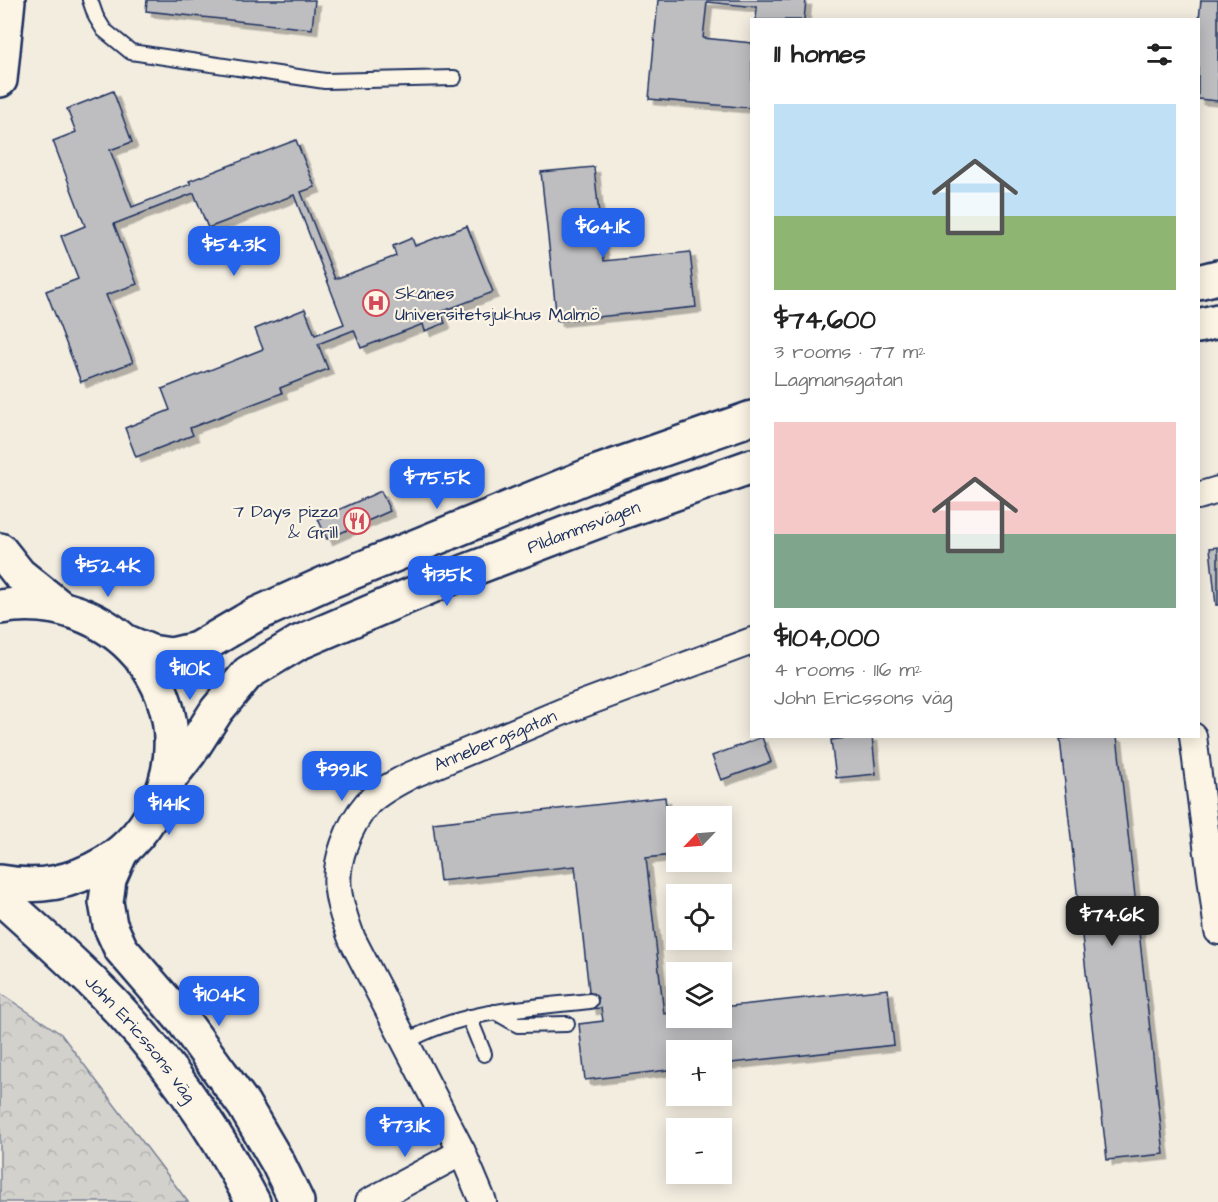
<!DOCTYPE html>
<html lang="en">
<head>
<meta charset="utf-8">
<style>
	:root { --surface:#fff; --page:#f6f6f6; --text:#222; --muted:#767676; --accent:#2563eb }
	body { margin:0; font-family:"Architects Daughter",sans-serif; background:var(--page); color:var(--text); height:100vh; display:flex; flex-direction:column; font-size:22px; white-space:nowrap }
	* { box-sizing:border-box; margin:0 }
	p { font-size:20px; color:var(--muted) }
	.icon { flex:none; width:33px; height:33px; fill:none; stroke:currentColor; stroke-width:2; stroke-linecap:round; stroke-linejoin:round }
	.map { position:relative; flex:1; overflow:hidden }
	.sheet { position:absolute; left:750px; top:18px; width:450px; height:720px; display:flex; flex-direction:column; background:var(--surface); border-radius:0px; box-shadow:0 3px 15px #0003 }
	.sheet>* { flex:none }
	.needle { width:39px; rotate:245deg }
	.tools { position:absolute; left:666px; top:806px; display:grid; gap:12px }
	.tools a { display:grid; place-items:center; width:66px; height:66px; border-radius:0px; background:var(--surface); box-shadow:0 3px 15px #0003; font-size:30px }
	.price { position:absolute; translate:-50% -51px; padding:0 14px; border-radius:12px; background:var(--accent); color:#fff; font-size:20px; line-height:39px; filter:drop-shadow(0 2px 3px #0008) }
	.price::after { content:''; position:absolute; left:50%; top:36px; width:18px; height:14px; margin-left:-9px; background:inherit; clip-path:polygon(0 0,100% 0,50% 100%) }
	.price.selected { background:#222; color:#fff }
	ul { padding:0; list-style:none }
	li { display:grid; align-content:center; gap:12px; height:318px; padding:0 24px }
	li span { display:grid; place-items:center; height:186px; border-radius:0px; color:#555 }
	li>.icon { margin-inline-start:auto }
	span .icon { width:108px; height:108px; fill:#fffc; stroke-width:1 }
	li b { font-size:26px }
	h2 { display:flex; justify-content:space-between; align-items:center; height:72px; padding:0 24px; font-size:26px }
	.map>svg:first-child { display:block }
	.park { fill:url(#park-crowns); stroke:#778095; stroke-width:1.5 }
	.building { fill:#bebec0; stroke:#1b2f5e; stroke-width:1.5; filter:url(#shadow) }
	.lines { fill:none; stroke-linecap:round; stroke-linejoin:round }
	.service-casing { stroke:#1b2f5e; stroke-width:18 }
	.minor-casing { stroke:#1b2f5e; stroke-width:30 }
	.secondary-casing { stroke:#1b2f5e; stroke-width:38 }
	.service { stroke:#fcf5e5; stroke-width:14 }
	.minor { stroke:#fcf5e5; stroke-width:26 }
	.secondary { stroke:#fcf5e5; stroke-width:33 }
	.labels { text-anchor:middle; dominant-baseline:central; stroke-width:4.5; stroke-linejoin:round; paint-order:stroke }
	.poi-label { font-size:18px; fill:#1b2f5e; stroke:#fcf5e5; text-anchor:start }
	.street-label { font-size:18px; fill:#1b2f5e; stroke:#fcf5e5 }
</style>
</head>
<body>
<div class="map">
<svg width="1218" height="1202" viewBox="0 0 1218 1202">
	<defs>
		<pattern id="park-crowns" width="20" height="18" patternUnits="userSpaceOnUse" patternTransform="scale(1.5)"><rect width="20" height="18" fill="#d3d1cc"/><path d="M2 6a3 3 0 1 1 6 0M12 15a3 3 0 1 1 6 0" fill="none" stroke="#b5b4b2"/></pattern>
		<filter id="shadow"><feDropShadow dx="5.5" dy="5.5" stdDeviation="0" flood-color="#0004"/></filter>
	</defs>
	<rect width="100%" height="100%" fill="#f3ede0"/>
	<filter id="ink" filterUnits="userSpaceOnUse"><feTurbulence type="fractalNoise" baseFrequency=".0167" numOctaves="2"/><feDisplacementMap in="SourceGraphic" scale="12" xChannelSelector="R" yChannelSelector="G"/><feConvolveMatrix kernelMatrix="1 2 1 2 8 2 1 2 1" color-interpolation-filters="sRGB"/></filter>
	<g filter="url(#ink)">
		<polygon class="park" points="0,993 61,1034 188,1202 0,1202"/>
		<g class="building">
			<polygon points="147,0 315,0 312,29 146,11"/>
			<polygon points="658,0 806,0 804,20 756,20 757,7 707,2 703,38 752,43 752,108 649,99"/>
			<polygon points="1201,0 1218,0 1218,101 1198,99 1198,29"/>
			<polygon points="113,91 132,142 110,150 132,207 191,184 189,181 296,140 315,187 301,192 335,279 396,256 393,246 412,238 415,246 467,226 493,292 441,312 445,323 425,331 423,324 361,348 354,330 318,344 328,369 280,388 282,393 190,428 193,435 136,457 125,428 170,410 162,389 263,349 255,329 305,309 315,335 344,324 294,195 208,228 194,193 114,224 137,284 106,295 133,362 81,382 46,291 78,279 61,236 85,226 53,141 76,132 67,109"/>
			<polygon points="594,167 604,261 690,252 696,307 557,321 541,172"/>
			<polygon points="381,491 390,511 327,539 318,519"/>
			<polygon points="1218,547 1218,605 1216,605 1210,548"/>
			<polygon points="861,736 872,736 876,774 836,778 831,740"/>
			<polygon points="1081,736 1117,736 1164,1154 1107,1160 1060,739"/>
			<polygon points="762,737 771,762 721,780 712,756"/>
			<polygon points="665,797 672,855 646,858 664,1014 676,1012 676,1017 722,1017 722,1007 888,989 894,1045 722,1064 722,1050 676,1050 676,1069 585,1080 579,1024 603,1021 601,1008 591,1009 575,866 440,881 433,823"/>
		</g>
		<g class="lines">
			<defs>
				<g id="service">
					<polyline points="90,0 96,17 104,30 131,52 325,81 454,78"/>
					<polyline points="495,1012 518,1025 567,1024"/>
					<polyline points="469,1017 484,1054"/>
					<path d="M406,1042C462,1010 527,1008 590,1001"/>
				</g>
				<g id="minor">
					<polyline points="1198,496 1218,490"/>
					<polyline points="1193,736 1218,931"/>
					<polyline points="369,1202 462,1152"/>
					<path id="s1" d="M483,1202L462,1152L352,939C346,923 340,907 338,890C334,862 349,825 367,804C378,792 395,784 409,776L569,709L752,641"/>
				</g>
				<g id="secondary">
					<polyline points="0,80 8,0"/>
					<polyline points="1198,282 1218,277"/>
					<polyline points="1198,326 1218,321"/>
					<polyline points="0,550 19,574 60,607"/>
					<path d="M0,607C111,587 204,691 160,798C148,826 131,847 105,863C71,883 39,889 0,882"/>
					<polyline points="127,642 151,652 171,655 197,649 255,615 326,583 595,473 752,418"/>
					<path id="s2" d="M166,783L190,752L217,710L248,673L298,643L467,571L619,513L752,466"/>
					<polyline points="120,854 109,879 106,902 110,925 121,949 184,1022 244,1105 278,1163 297,1202"/>
					<path id="s3" d="M0,897C34,928 69,958 101,991C162,1052 213,1125 253,1202"/>
				</g>
			</defs>
			<use href="#service" class="service-casing"/>
			<use href="#minor" class="minor-casing"/>
			<use href="#secondary" class="secondary-casing"/>
			<use href="#service" class="service"/>
			<use href="#minor" class="minor"/>
			<use href="#secondary" class="secondary"/>
		</g>
	</g>
	<defs>
		<symbol id="hospital-ring" viewBox="-11 -11 22 22"><circle r="9.5" fill="#fcf5e5" stroke="#d1495b" stroke-width="1.5"/><path d="M-5-5h3v3.5h4V-5h3V5h-3V1.5h-4V5h-3Z" fill="#d1495b"/></symbol>
		<symbol id="restaurant-ring" viewBox="-11 -11 22 22"><circle r="9.5" fill="#fcf5e5" stroke="#d1495b" stroke-width="1.5"/><path d="M-5-6h1v4h1v-4h1v4h1v-4h1v5L-1.5 .5V6h-2V.5L-5-1ZM5-6V6H3V1.5H1.5Q1.5-4 5-6Z" fill="#d1495b"/></symbol>
	</defs>
	<g fill-rule="evenodd">
		<use href="#hospital-ring" x="361" y="288" width="30" height="30"/>
		<use href="#restaurant-ring" x="342" y="506" width="30" height="30"/>
	</g>
	<g class="labels">
		<g class="poi-label">
			<text x="395" y="293">Skånes<tspan x="395" dy="21">Universitetsjukhus Malmö</tspan></text>
			<text x="338" y="511" text-anchor="end">7 Days pizza<tspan x="338" dy="21">&amp; Grill</tspan></text>
		</g>
		<g class="street-label">
			<text stroke="none"><textPath href="#s2" startOffset="504">Pildammsvägen</textPath></text>
			<text stroke="none"><textPath href="#s1" startOffset="582">Annebergsgatan</textPath></text>
			<text stroke="none"><textPath href="#s3" startOffset="200">John Ericssons väg</textPath></text>
		</g>
	</g>
</svg>
<div class="tools">
<a><svg class="needle" viewBox="-14 -14 28 28"><path d="M0-13l5 13h-10z" fill="#e53935"/><path d="M0 13l5-13h-10z" fill="#767676"/></svg></a>
<a><svg class="icon" aria-label="locate" viewBox="0 0 24 24"><circle cx="12" cy="12" r="6"/><path d="M12 2v4M12 18v4M2 12h4M18 12h4"/></svg></a>
<a><svg class="icon" aria-label="layers" viewBox="0 0 24 24"><path d="M12 4l9 5-9 5-9-5zM3 14l9 5 9-5"/></svg></a>
<a>+</a>
<a>−</a>
</div>
<b class="price" style="left:603px;top:259px">$64.1K</b>
<b class="price" style="left:234px;top:277px">$54.3K</b>
<b class="price" style="left:437px;top:510px">$75.5K</b>
<b class="price" style="left:108px;top:598px">$52.4K</b>
<b class="price" style="left:447px;top:607px">$135K</b>
<b class="price" style="left:190px;top:701px">$110K</b>
<b class="price" style="left:342px;top:802px">$99.1K</b>
<b class="price" style="left:169px;top:836px">$141K</b>
<b class="price selected" style="left:1112px;top:947px">$74.6K</b>
<b class="price" style="left:219px;top:1027px">$104K</b>
<b class="price" style="left:405px;top:1158px">$73.1K</b>
<section class="sheet">
<h2>11 homes<svg class="icon" aria-label="filters" viewBox="0 0 24 24"><path d="M4 7h16M4 17h16"/><circle cx="9" cy="7" r="2"/><circle cx="15" cy="17" r="2"/></svg></h2>
<ul>
<li><span style="background:linear-gradient(#bfe0f5 60%,#8fb573 0)"><svg class="icon" aria-label="home" viewBox="0 0 24 24"><path d="M3 11l9-7 9 7M6 9v11h12V9"/></svg></span><div><b>$74,600</b><p>3 rooms · 77 m²</p><p>Lagmansgatan</p></div></li>
<li><span style="background:linear-gradient(#f6c9c9 60%,#7fa58c 0)"><svg class="icon" aria-label="home" viewBox="0 0 24 24"><path d="M3 11l9-7 9 7M6 9v11h12V9"/></svg></span><div><b>$104,000</b><p>4 rooms · 116 m²</p><p>John Ericssons väg</p></div></li>
</ul>
</section>
</div>
</body>
</html>
